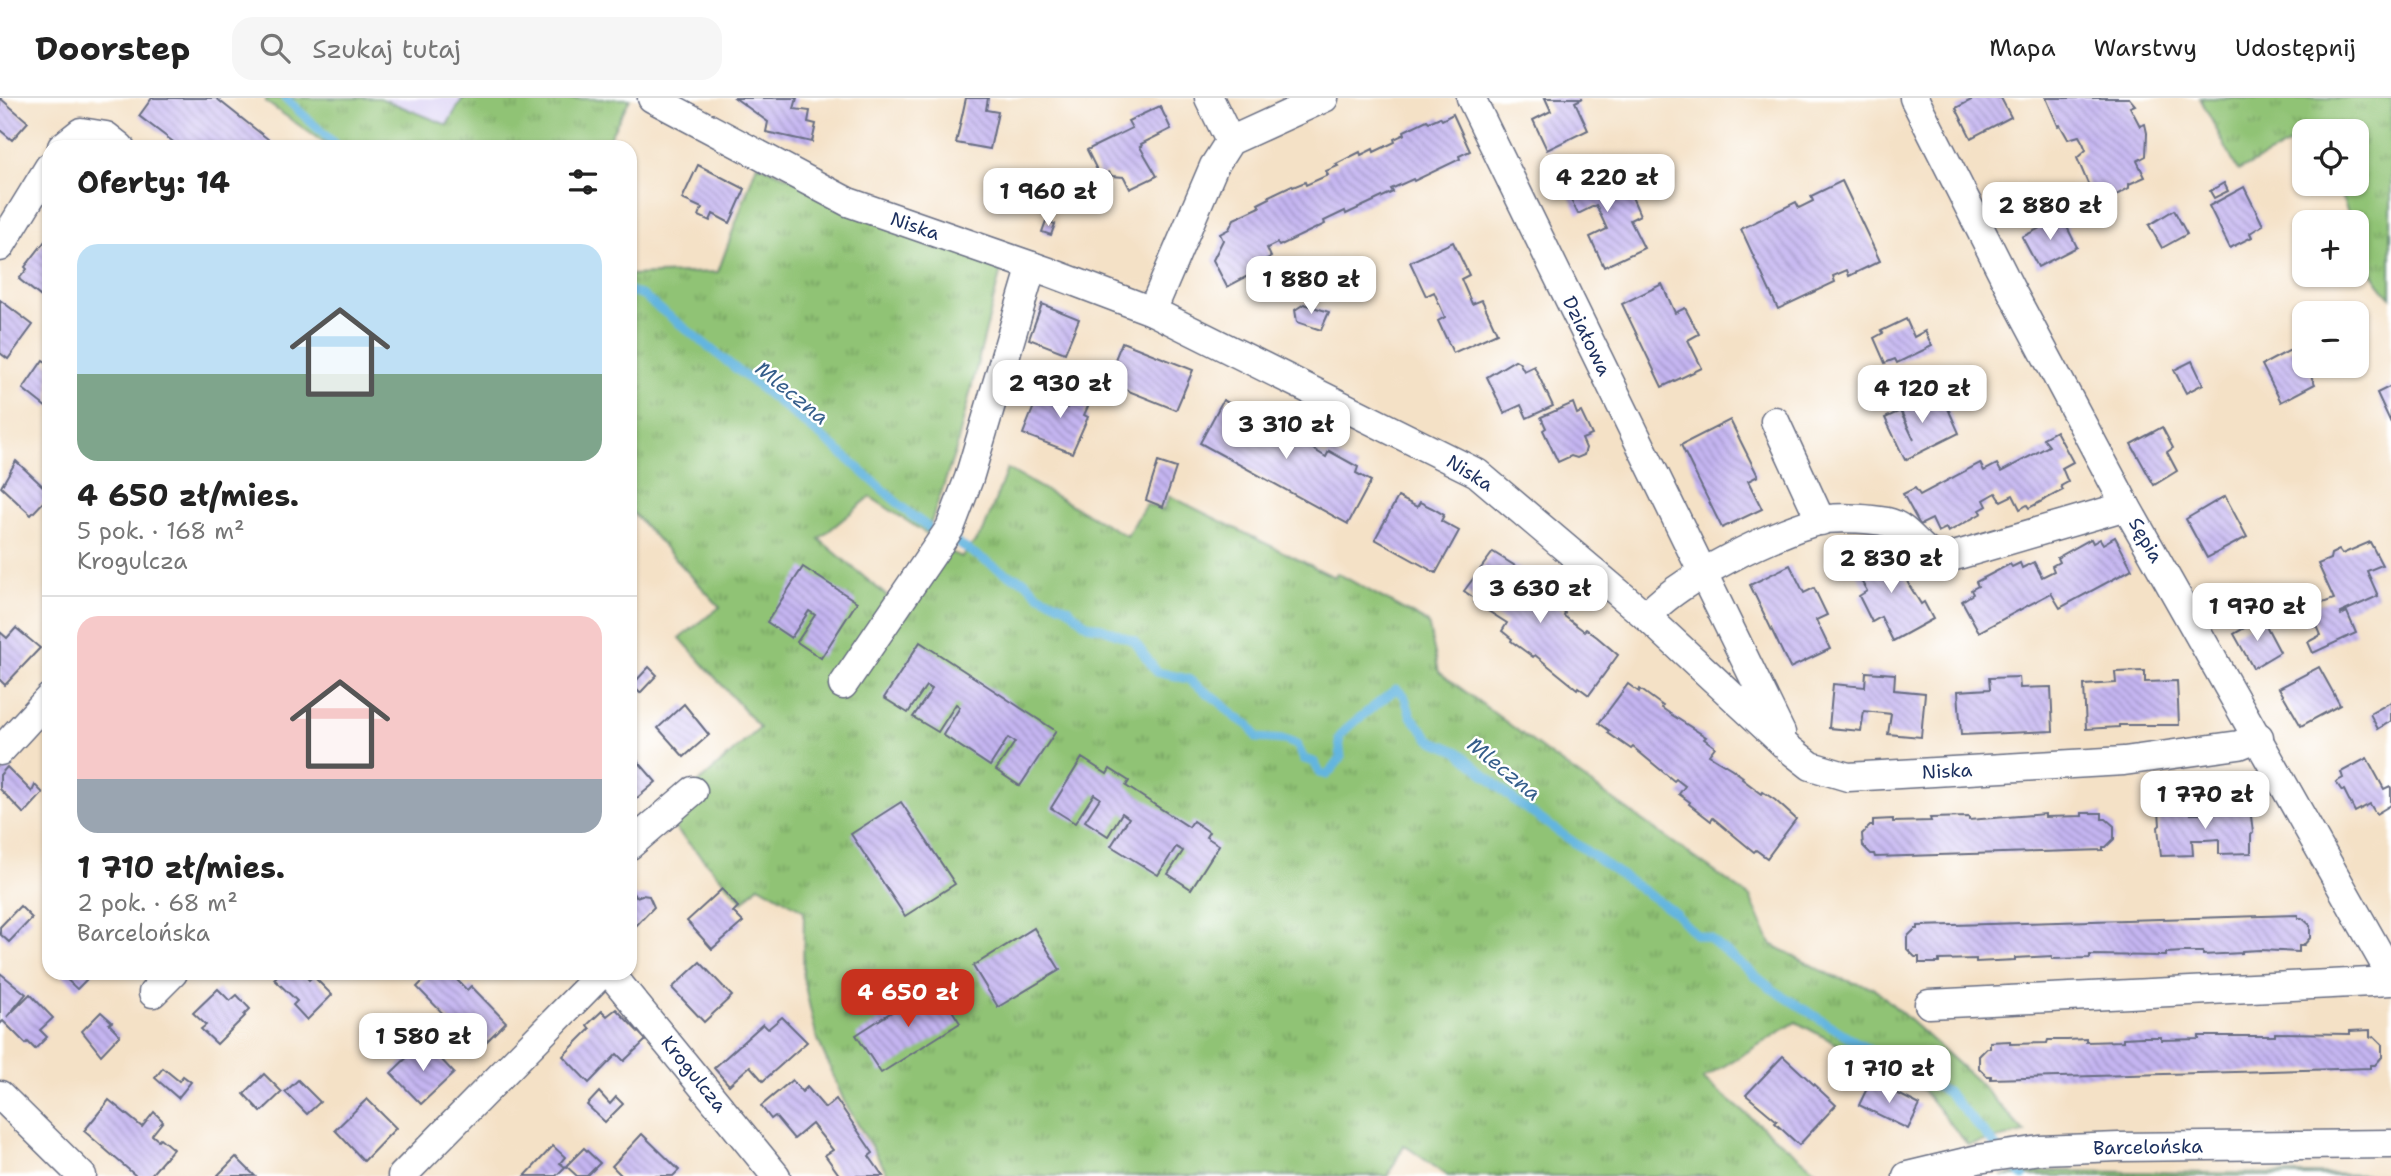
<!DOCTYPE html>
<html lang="pl">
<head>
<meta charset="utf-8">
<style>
	:root { --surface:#fff; --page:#f6f6f6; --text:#222; --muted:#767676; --line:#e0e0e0; --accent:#c8321e }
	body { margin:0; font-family:"Shantell Sans",sans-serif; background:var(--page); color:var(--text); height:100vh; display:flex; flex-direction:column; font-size:26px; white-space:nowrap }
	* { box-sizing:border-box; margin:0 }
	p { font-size:23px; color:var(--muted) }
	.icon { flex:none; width:38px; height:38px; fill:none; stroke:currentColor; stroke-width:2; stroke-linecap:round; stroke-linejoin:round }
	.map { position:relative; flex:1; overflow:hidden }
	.side { position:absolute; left:42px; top:42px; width:595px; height:840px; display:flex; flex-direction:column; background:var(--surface); border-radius:21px; box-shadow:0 2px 5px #0004 }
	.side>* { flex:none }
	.buttons { position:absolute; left:2292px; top:21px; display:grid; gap:14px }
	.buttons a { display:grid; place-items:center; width:77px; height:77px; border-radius:14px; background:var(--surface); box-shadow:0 2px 5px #0004; font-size:35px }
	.price { position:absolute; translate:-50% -60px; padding:0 16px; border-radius:14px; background:#fff; color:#222; font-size:23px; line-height:46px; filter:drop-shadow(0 2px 4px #0008) }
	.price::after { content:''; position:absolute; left:50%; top:42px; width:21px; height:16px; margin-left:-10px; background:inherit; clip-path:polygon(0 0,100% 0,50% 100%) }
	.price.active { background:var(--accent); color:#fff }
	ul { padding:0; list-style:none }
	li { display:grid; align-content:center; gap:14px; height:371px; padding:0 35px }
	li+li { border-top:2px solid var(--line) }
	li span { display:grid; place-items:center; height:217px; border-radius:21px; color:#555 }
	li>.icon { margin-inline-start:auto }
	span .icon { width:126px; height:126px; fill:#fffc; stroke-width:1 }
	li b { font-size:30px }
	h2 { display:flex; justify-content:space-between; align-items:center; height:84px; padding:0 35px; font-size:30px }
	header { display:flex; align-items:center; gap:42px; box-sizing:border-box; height:98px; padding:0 35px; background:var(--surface); border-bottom:2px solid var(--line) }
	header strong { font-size:33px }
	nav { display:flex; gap:38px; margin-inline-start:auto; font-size:24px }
	.search { width:490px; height:63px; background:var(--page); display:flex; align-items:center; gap:18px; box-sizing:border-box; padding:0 24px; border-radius:21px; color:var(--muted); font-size:26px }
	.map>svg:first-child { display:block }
	.built { fill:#ded5f5 }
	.grass { fill:url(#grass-tufts); stroke:#567969; stroke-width:2 }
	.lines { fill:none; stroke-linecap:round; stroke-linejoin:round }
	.stream { stroke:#64b5df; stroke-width:9 }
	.building { fill:url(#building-back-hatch) }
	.minor-casing { stroke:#676d82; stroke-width:31 }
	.minor { stroke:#fff; stroke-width:28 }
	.labels { text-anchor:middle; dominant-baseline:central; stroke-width:5; stroke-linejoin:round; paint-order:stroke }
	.street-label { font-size:19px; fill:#1b2f5e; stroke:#fff }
	.water-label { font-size:21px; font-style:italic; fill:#355e8b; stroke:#fff }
</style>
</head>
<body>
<header>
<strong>Doorstep</strong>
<div class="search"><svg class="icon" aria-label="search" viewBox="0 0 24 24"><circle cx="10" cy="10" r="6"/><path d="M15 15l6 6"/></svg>Szukaj tutaj</div>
<nav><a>Mapa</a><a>Warstwy</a><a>Udostępnij</a></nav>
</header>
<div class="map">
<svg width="2391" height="1078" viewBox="0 0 2391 1078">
	<defs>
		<pattern id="grass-tufts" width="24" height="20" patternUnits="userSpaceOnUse" patternTransform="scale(1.75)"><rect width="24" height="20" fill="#90c374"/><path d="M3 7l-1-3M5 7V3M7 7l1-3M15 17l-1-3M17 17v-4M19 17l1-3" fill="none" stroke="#759f62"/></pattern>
		<pattern id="building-back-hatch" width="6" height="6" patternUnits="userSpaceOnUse" patternTransform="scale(1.75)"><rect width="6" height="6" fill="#c5b5f1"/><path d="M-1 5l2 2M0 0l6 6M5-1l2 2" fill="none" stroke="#9f94c6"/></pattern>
	</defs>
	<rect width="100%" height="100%" fill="#fff"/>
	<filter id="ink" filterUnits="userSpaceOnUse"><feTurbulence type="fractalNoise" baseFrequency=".0143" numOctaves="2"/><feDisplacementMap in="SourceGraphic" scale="14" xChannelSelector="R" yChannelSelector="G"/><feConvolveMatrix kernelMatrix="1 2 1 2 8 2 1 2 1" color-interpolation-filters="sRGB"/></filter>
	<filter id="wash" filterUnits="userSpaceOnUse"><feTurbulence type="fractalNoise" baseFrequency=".00686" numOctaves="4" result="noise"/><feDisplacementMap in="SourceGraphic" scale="28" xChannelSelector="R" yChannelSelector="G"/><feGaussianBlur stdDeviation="1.57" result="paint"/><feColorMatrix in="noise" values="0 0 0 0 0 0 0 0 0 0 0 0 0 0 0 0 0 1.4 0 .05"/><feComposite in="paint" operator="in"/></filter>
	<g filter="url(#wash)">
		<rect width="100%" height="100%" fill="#f4e1c6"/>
		<polygon class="built" points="380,0 463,0 447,27"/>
		<g class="grass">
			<polygon points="266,0 380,0 447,27 463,0 630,1 604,49 330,49 266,4"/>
			<path d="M2200,0H2391V199C2372,180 2357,151 2357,124H2352L2336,86H2357V33H2305V38L2238,73Z"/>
			<polygon points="757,66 1002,168 956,351 927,436 870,399 819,441 907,515 947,453 962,459 983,434 1007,371 1127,438 1146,406 1163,412 1170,398 1334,479 1337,475 1428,525 1439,574 1553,659 1750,799 1771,846 1834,879 1874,890 1977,983 2025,1035 1968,1047 1923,992 1796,924 1703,981 1823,1078 1448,1078 1404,1047 1388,1078 889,1078 844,1003 816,937 803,879 804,813 759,787 743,804 669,724 696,687 760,630 680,540 720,509 630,412 630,177 718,174"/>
			<polygon points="2047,1073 2391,1077 2391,1078 2002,1078"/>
		</g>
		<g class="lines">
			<g class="stream">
				<polyline points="285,0 338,49"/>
				<polyline points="630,193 643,198 681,227 838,352 910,416 928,429"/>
				<polyline points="957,445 1007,476 1025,483 1038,496 1068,510 1087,527 1102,530 1134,543 1157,574 1188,581 1220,604 1235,619 1249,627 1257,640 1285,642 1297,647 1304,661 1314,664 1320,675 1327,677 1341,660 1339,640 1348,629 1396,591 1404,597 1411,618 1431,642 1459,654 1516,704 1674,814 1695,836 1709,840 1772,891 1874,955 1948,995 2023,1078"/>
			</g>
		</g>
		<g id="blocks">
			<g class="building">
				<polygon points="0,0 28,24 12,42 0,32"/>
				<polygon points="152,0 216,0 278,49 180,49 139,18"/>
				<polygon points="735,0 797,0 794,11 810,13 808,24 816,26 812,44 766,34 768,24"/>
				<polygon points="966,0 988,0 986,12 998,14 990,51 956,45"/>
				<polygon points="1545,0 1583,0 1575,4 1588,32 1547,52 1533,22 1551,13"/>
				<polygon points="1975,0 2001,0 2011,19 1971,40 1956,10"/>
				<polygon points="2046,0 2129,0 2135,7 2130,9 2140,28 2145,26 2147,35 2146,58 2137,63 2145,79 2129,86 2129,90 2100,106 2093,92 2091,93 2077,60 2086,52 2083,45 2079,38 2068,41 2060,27 2058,28"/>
				<polygon points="1160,8 1171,31 1141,46 1142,48 1140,49 1157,78 1130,91 1124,79 1112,78 1109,74 1100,78 1087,52 1132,30 1128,23"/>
				<polygon points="1453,16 1470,53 1459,58 1460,61 1414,83 1413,81 1391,91 1393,94 1346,116 1345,113 1324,123 1325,126 1279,148 1277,145 1267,150 1271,159 1248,170 1248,178 1227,189 1213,162 1223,142 1220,136 1229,131 1234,121 1260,109 1258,106 1270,100 1269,98 1292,87 1293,89 1305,84 1306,87 1328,77 1326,73 1338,68 1336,66 1360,54 1361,57 1373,51 1374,54 1395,44 1394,41 1405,36 1404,33 1427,22 1429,24 1440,19 1442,22"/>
				<polygon points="698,67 745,91 730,125 713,116 710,123 699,118 702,110 682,101"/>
				<polygon points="1604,67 1618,97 1629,92 1640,117 1630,122 1644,150 1604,169 1590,139 1607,131 1601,118 1596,107 1578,116 1563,86"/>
				<polygon points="1842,83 1880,163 1849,178 1847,172 1833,178 1835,184 1778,211 1741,131 1796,104 1799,110 1813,103 1811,98"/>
				<polygon points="2224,85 2228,93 2214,100 2210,93"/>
				<polygon points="2244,89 2263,127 2250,135 2252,139 2230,150 2209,108"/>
				<polygon points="2174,112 2187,136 2162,150 2149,127"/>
				<polygon points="2062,119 2077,149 2038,169 2022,139"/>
				<polygon points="1046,123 1055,126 1051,137 1042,134"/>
				<polygon points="49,138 49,197 45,202 19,181 27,171 25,169"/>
				<polygon points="1453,144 1469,177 1461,181 1472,206 1482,202 1497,235 1453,255 1438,223 1445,219 1434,194 1426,198 1410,164"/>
				<polygon points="1662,186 1675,215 1685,210 1699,236 1688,242 1702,270 1662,289 1622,206"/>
				<polygon points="0,202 33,227 8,261 0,255"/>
				<polygon points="1042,206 1079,221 1065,255 1029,241"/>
				<polygon points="1304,206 1329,214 1321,232 1297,224 1295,212"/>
				<polygon points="1906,221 1914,239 1925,233 1932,248 1897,265 1895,261 1885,265 1874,240 1883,235 1881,233"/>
				<polygon points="1122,244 1193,272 1176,312 1106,284"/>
				<polygon points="2296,249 2315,286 2281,304 2262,267"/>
				<polygon points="43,262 49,266 49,307 47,310 23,291"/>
				<polygon points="1515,262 1519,264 1524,273 1534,268 1553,308 1527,320 1521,307 1504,315 1487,279"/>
				<polygon points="2192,263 2203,286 2186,295 2174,272"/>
				<polygon points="1078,286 1095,293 1084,317 1088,319 1072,355 1023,336 1038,298 1067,310"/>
				<polygon points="2391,288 2391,325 2377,295"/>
				<polygon points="1941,295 1959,335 1905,362 1885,320 1900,313 1914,342 1899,309 1920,299 1923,305"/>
				<polygon points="1223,302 1240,311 1242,306 1268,320 1265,325 1298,343 1301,338 1316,345 1313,351 1326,359 1329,353 1358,369 1356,375 1371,383 1348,426 1200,345"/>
				<polygon points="1573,305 1577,316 1581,314 1592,337 1582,341 1586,350 1584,357 1577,360 1571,358 1558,364 1543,332 1546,330 1541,319"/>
				<polygon points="1730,322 1758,378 1748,383 1762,411 1722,430 1681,347"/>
				<polygon points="2162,329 2173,350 2167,354 2177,373 2154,387 2131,346"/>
				<polygon points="2056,333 2073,364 2062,370 2068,384 2061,388 2063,392 2029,410 2027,407 2020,411 2013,397 2001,403 1996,395 1984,402 1987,408 1980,412 1982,415 1948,434 1946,430 1938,434 1932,421 1920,427 1903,396 1915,390 1920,397 1980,365 1984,373 1997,366 2001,374 2049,348 2043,340"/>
				<polygon points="16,363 49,394 49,398 31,417 1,389"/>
				<polygon points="1158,364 1176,370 1163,409 1146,402"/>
				<polygon points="2225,398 2247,439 2207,460 2186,421"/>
				<polygon points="1398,399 1417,409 1420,404 1432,410 1444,417 1441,423 1459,433 1436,475 1375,441"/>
				<polygon points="2115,439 2132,471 2060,510 2051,495 1979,534 1962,503 1973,496 1971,492 1978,488 1976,484 2010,466 2012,469 2020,465 2022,470 2034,464 2042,479 2054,473 2052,468 2059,464 2057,460 2091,441 2093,445 2100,441 2103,446"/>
				<polygon points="2370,444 2382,467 2367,473 2378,498 2340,515 2341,517 2347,514 2356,535 2313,555 2308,544 2321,537 2315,523 2306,527 2300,513 2334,501 2318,466 2330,461 2331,456 2339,452 2342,456"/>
				<polygon points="1894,449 1903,466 1900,468 1909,487 1921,506 1924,504 1933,521 1893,543 1881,519 1872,524 1859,498 1867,493 1854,471"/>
				<polygon points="1493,454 1528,476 1526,478 1537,486 1532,494 1541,501 1543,499 1565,515 1564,518 1584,533 1586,531 1597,539 1618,557 1589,597 1578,589 1577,591 1535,557 1533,559 1511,543 1512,541 1502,533 1507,525 1474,504 1475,501 1464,493"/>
				<polygon points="1790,467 1804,495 1814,490 1827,517 1816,522 1830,551 1790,570 1750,487"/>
				<polygon points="803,469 857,504 821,560 797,544 815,517 809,513 791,540 767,524"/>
				<polygon points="2262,520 2280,554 2253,570 2234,536"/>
				<polygon points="16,530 40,550 5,587 0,582 0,534 7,540"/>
				<polygon points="920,544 1056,633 1020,688 996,672 1015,644 1008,640 990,668 943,637 960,609 956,606 938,634 913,619 932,591 926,588 908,615 884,600"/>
				<polygon points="649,569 657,577 640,595 632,587"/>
				<polygon points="2319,569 2340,607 2301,628 2279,590"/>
				<polygon points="2145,573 2145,584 2177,583 2179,627 2119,627 2119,629 2086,631 2084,587 2116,585 2115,574"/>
				<polygon points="1866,574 1895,576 1894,592 1925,595 1921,639 1888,636 1891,616 1864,613 1861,633 1829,630 1833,586 1865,589"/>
				<polygon points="2019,579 2020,590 2051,589 2053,633 1961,637 1958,593 1990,591 1989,580"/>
				<polygon points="1628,586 1639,594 1640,591 1663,608 1662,610 1672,617 1706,639 1704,641 1715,649 1709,657 1732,671 1743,679 1742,681 1762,696 1763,694 1775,702 1796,721 1767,760 1756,752 1754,754 1713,720 1711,723 1689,706 1690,704 1679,696 1685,688 1676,681 1674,683 1633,649 1631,651 1608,635 1610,633 1599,625"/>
				<polygon points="2391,604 2391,623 2378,631 2370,616"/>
				<polygon points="684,606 709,637 684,659 658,630"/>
				<polygon points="630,654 656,684 630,706"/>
				<polygon points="1082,660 1107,676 1110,671 1129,683 1126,688 1189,729 1193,723 1209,734 1206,739 1219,747 1191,791 1168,776 1183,753 1176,749 1158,777 1111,748 1129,720 1122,715 1108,738 1085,723 1100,700 1094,696 1075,725 1051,710"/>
				<polygon points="2367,660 2384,691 2390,688 2391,690 2391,707 2376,716 2370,706 2355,714 2344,692 2342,693 2336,684 2343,680 2341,674"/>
				<polygon points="7,669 32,694 35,687 43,695 24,716 0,691 0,677"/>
				<polygon points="901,704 955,786 905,818 851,736"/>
				<polygon points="2250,710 2253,735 2251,737 2251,755 2219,756 2219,741 2205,742 2192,742 2193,757 2161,758 2158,729 2160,727 2159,713 2191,712 2191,716 2205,716 2218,715 2220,711"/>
				<polygon points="2082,715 2102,715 2102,721 2106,721 2114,728 2114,741 2106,749 2103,749 2103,752 1875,759 1874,756 1871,756 1863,748 1862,736 1870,728 1873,728 1873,722 1893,721 1893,724 1931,723 1930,720 1969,719 1969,722 2045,716 2045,719 2082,718"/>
				<polygon points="722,791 738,809 733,814 743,824 712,851 687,823"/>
				<polygon points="630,792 636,799 642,797 649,798 654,809 630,834"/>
				<polygon points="20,808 32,820 9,844 0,836 0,829"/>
				<polygon points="2298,817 2298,820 2302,820 2310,827 2310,840 2303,848 2299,848 2299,854 2260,852 2242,853 2242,855 2203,857 2203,854 2184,854 2166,855 2166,858 2090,857 2090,860 2052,861 2052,858 2034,859 2015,860 2015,862 1976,864 1976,861 1939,862 1939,865 1919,865 1919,859 1915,859 1907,851 1907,839 1915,831 1918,831 1918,828"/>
				<polygon points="1034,830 1060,872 998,909 973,868"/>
				<polygon points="700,864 732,898 704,924 672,890"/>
				<polygon points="0,875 26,896 7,919 30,896 53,920 40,932 47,939 35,951 28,944 26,946 3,923 0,926"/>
				<polygon points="60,875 93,875 77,891"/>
				<polygon points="280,875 303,875 309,882 313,878 332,897 307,922 293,907 297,903 274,881"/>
				<polygon points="431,875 450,875 467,892 471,888 506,924 483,947 464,929 460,933 417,889"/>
				<polygon points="935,886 960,925 881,975 856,937"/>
				<polygon points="218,891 230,903 237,897 250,911 244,917 245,918 217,946 201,931 206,927 193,915"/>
				<polygon points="616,911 646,942 624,963 617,956 589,985 563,958 590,931 587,927 602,913 607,918"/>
				<polygon points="101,914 112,924 109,926 120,937 101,957 82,933"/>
				<polygon points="782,919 807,944 763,983 750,968 729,987 714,970 763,926 768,931"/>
				<polygon points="2370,932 2370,939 2374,938 2382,946 2382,959 2375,967 2371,967 2371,970 1991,981 1991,978 1987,978 1979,970 1979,958 1987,950 1990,950 1990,944 2010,943 2010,946 2047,945 2048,942 2067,942 2086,941 2086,944 2123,943 2123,940 2142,939 2161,939 2161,942 2199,941 2199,938 2275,938 2275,935 2350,936 2350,933"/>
				<polygon points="424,943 454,975 421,1006 391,975"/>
				<polygon points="1783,958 1836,1007 1799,1047 1775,1025 1777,1023 1746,997"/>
				<polygon points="163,970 179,983 183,978 191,984 178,1000 155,980"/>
				<polygon points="264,976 282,994 261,1014 244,996"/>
				<polygon points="298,982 320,1004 307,1016 285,994"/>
				<polygon points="792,982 802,994 807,989 825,1010 836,1001 873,1055 869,1058 883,1078 840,1078 825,1057 833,1052 812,1026 794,1041 775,1018 771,1021 761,1008"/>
				<polygon points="1871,982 1920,1007 1908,1031 1859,1007"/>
				<polygon points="599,994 610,1006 616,999 623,1006 605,1024 587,1007"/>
				<polygon points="367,1001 396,1030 364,1063 335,1032"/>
				<polygon points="109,1002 142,1029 154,1014 163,1023 152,1037 158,1042 160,1040 173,1051 150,1078 136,1078 84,1033"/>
				<polygon points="642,1036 679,1072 673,1078 622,1078 612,1068"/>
				<polygon points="553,1048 565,1059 560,1065 565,1069 556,1078 525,1078"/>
				<polygon points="584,1050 600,1065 587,1078 577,1078 566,1068"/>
				<polygon points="236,1059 255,1078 217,1078"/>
			</g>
		</g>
	</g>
	<g filter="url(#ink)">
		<use href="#blocks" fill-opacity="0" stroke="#676d82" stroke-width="2"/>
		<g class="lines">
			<defs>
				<g id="minor">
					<polyline points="652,0 848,104 1049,174 1152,213 1477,375 1647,519 1788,650 1811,668 1848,679 2124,663 2239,647 2259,639"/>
					<polyline points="1209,0 1230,43"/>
					<polyline points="1471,0 1781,635"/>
					<polyline points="1914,0 2011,192 2126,408 2391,877"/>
					<polyline points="62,49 81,34 106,38 120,49"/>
					<polyline points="0,149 49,69"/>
					<polyline points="1152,213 1214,68 1230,43 1324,0"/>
					<polyline points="1775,323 1821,423"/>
					<path d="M1647,519C1670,485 1787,427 1828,421C1843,419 1872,421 1887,424C1911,429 1920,458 1944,461L2126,408"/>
					<polyline points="843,587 950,430 969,380 1032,168"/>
					<polyline points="0,653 49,600"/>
					<polyline points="630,747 693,693"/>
					<polyline points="610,875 776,1078"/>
					<polyline points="153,895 173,875"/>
					<polyline points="1929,906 2391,883"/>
					<polyline points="0,997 82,1078"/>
					<polyline points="402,1078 602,875"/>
					<polyline points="1907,1078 1978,1061 2040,1052 2119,1049 2391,1046"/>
				</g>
			</defs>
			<use href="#minor" class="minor-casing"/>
			<use href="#minor" class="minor"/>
		</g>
	</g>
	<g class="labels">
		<g class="street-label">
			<text transform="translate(915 128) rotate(19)">Niska</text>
			<text transform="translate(1587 238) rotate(64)">Działowa</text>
			<text transform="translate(1470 375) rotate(32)">Niska</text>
			<text transform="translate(2146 442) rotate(60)">Sępia</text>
			<text transform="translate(1947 673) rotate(-3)">Niska</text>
			<text transform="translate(694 976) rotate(51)">Krogulcza</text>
			<text transform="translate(2148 1049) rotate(-1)">Barcelońska</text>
		</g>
		<g class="water-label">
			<text transform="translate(792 295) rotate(39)">Mleczna</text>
			<text transform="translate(1504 671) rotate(39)">Mleczna</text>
		</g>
	</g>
</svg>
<div class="buttons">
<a><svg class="icon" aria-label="locate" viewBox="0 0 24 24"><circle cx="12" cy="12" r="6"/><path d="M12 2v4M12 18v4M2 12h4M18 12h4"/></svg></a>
<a>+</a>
<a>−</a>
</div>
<b class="price" style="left:1607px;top:116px">4 220 zł</b>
<b class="price" style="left:1048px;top:130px">1 960 zł</b>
<b class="price" style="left:2050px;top:144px">2 880 zł</b>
<b class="price" style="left:1311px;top:218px">1 880 zł</b>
<b class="price" style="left:1060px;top:322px">2 930 zł</b>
<b class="price" style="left:1922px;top:327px">4 120 zł</b>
<b class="price" style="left:1286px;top:363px">3 310 zł</b>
<b class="price" style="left:1891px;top:497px">2 830 zł</b>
<b class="price" style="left:1540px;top:527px">3 630 zł</b>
<b class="price" style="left:2257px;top:545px">1 970 zł</b>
<b class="price" style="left:2205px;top:733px">1 770 zł</b>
<b class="price active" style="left:908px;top:931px">4 650 zł</b>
<b class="price" style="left:423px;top:975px">1 580 zł</b>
<b class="price" style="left:1889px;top:1007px">1 710 zł</b>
<section class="side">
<h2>Oferty: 14<svg class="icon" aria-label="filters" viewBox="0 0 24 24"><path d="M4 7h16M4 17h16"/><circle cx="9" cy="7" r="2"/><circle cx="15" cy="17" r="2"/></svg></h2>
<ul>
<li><span style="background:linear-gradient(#bfe0f5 60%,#7fa58c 0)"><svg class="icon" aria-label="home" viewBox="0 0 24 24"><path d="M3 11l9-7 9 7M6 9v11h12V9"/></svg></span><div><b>4 650 zł/mies.</b><p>5 pok. · 168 m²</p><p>Krogulcza</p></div></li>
<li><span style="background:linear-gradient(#f6c9c9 75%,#9aa5b1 0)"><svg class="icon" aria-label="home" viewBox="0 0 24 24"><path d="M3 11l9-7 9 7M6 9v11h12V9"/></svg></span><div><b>1 710 zł/mies.</b><p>2 pok. · 68 m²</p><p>Barcelońska</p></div></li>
</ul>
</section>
</div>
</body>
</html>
